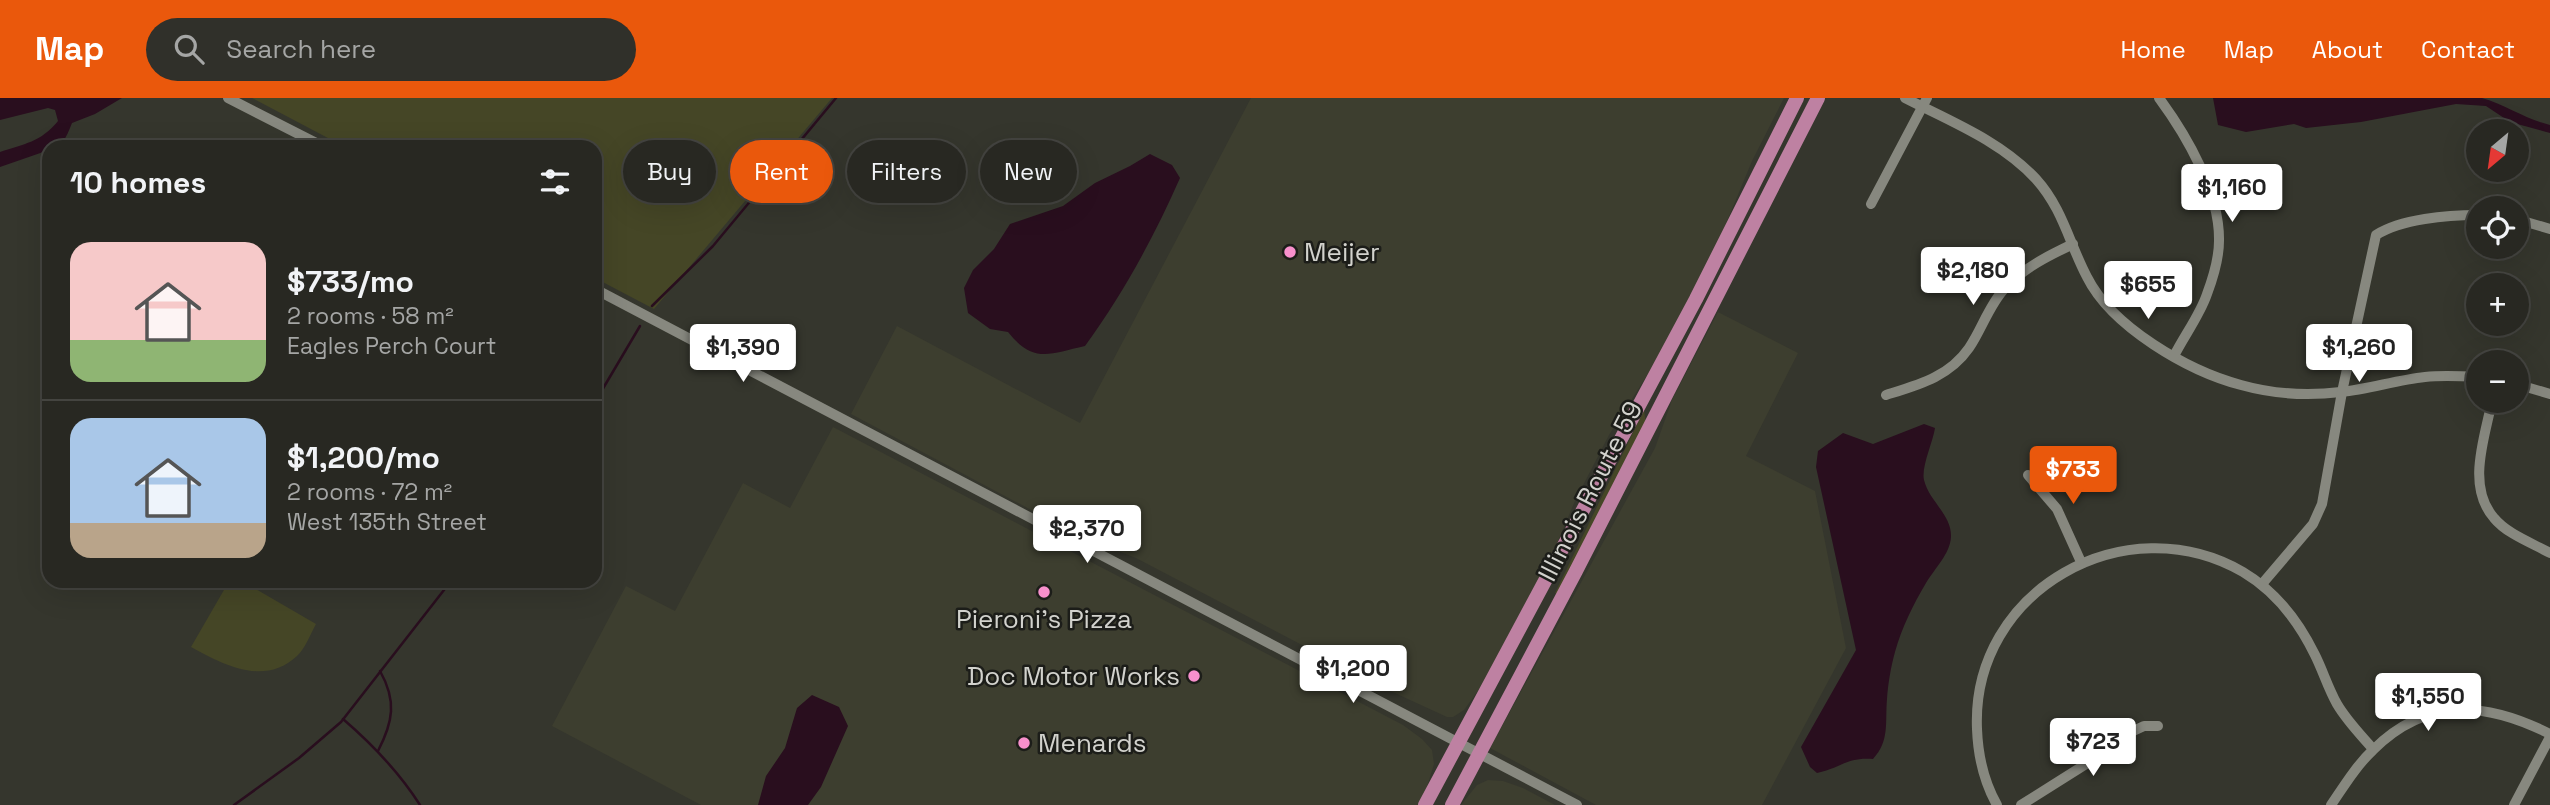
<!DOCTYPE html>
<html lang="en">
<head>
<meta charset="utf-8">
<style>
	:root { --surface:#282822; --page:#30302a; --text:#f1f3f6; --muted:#a5a6a5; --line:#444440; --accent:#ea580c }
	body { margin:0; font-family:"Space Grotesk",sans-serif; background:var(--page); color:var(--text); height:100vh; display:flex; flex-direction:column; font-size:26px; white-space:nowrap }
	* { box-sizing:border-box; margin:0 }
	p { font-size:23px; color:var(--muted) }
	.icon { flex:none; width:38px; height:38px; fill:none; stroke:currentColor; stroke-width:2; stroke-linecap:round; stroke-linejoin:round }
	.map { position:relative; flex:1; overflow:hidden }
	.side { position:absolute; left:42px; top:42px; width:560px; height:448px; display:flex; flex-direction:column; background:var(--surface); border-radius:21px; box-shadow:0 7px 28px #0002,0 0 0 2px var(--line) }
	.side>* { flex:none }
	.hud { position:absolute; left:623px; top:42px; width:665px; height:63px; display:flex; gap:14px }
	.needle { width:46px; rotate:209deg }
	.fabs { position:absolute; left:2466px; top:21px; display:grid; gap:14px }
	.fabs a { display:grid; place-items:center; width:63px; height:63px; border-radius:50%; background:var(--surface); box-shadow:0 7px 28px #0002,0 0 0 2px var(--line); font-size:35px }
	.price { position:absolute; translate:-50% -60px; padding:0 16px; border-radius:7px; background:#fff; color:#222; font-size:23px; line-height:46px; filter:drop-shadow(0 2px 4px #0008) }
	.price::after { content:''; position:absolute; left:50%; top:42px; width:21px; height:16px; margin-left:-10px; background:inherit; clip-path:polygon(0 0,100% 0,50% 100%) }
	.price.current { background:var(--accent); color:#fff }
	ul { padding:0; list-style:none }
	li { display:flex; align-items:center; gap:21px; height:175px; padding:0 28px }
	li+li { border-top:2px solid var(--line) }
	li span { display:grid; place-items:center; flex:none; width:196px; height:140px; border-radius:21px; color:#555 }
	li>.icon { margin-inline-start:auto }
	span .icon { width:84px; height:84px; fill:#fffc; stroke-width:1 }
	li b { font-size:30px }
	h2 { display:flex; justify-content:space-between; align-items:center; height:84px; padding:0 28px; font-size:30px }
	.chip { padding:0 24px; border-radius:32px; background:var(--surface); box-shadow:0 7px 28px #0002,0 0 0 2px var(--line); font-size:24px; line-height:63px }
	.chip.current { background:var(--accent); color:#fff }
	header { display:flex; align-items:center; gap:42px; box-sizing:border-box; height:98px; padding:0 35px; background:var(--accent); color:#fff }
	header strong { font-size:33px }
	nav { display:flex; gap:38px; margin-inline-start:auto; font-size:24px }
	.search { width:490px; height:63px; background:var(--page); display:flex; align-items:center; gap:18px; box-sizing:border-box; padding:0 24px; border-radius:38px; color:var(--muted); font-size:26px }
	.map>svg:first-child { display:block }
	.built { fill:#3d3e2f }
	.green { fill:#454626 }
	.water { fill:#290e1e }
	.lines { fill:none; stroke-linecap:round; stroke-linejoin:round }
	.stream { stroke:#290e1e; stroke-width:2.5 }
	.minor { stroke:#87887f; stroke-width:10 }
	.major { stroke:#be81a2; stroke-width:14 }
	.poi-dot { fill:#f890cc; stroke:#1c1d19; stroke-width:2.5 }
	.labels { text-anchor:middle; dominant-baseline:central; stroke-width:5; stroke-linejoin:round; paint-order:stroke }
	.poi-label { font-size:26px; fill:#d2d2cd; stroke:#1c1d19; text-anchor:start }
	.street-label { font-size:26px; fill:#d2d2cd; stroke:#1c1d19 }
</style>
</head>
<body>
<header>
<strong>Map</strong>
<div class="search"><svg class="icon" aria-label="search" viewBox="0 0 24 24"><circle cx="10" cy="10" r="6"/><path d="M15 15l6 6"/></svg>Search here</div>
<nav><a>Home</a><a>Map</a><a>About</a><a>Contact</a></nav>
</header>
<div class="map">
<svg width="2550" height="707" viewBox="0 0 2550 707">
	<rect width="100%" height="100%" fill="#35362d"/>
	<g class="built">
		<polygon points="1251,0 1784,0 1752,63 1720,140 1665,249 1609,337 1575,403 1555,450 1480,590 1464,612 1453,619 1447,619 1384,590 1136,460 1084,440 851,316 897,228 1080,325"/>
		<polygon points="1718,214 1798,255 1746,358 1815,393 1846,550 1762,707 1596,707 1490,650 1655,350 1672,302"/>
		<polygon points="833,329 1403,627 1422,641 1432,652 1434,666 1426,692 1418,707 701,707 552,628 626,488 675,513 743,385 790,410"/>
		<polygon points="1488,682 1503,683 1523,690 1555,707 1461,707 1477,687"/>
	</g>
	<g class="green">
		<polygon points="252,0 832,0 654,211 595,180 595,49 345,49"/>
		<polygon points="1644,312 1646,326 1557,496 1555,495"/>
		<path d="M237,483H242L316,526C311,535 305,551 297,558C264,589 222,566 191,549L228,485Z"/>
	</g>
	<g class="water">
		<path d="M0,0H122L95,16L72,25C67,37 64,49 49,49V52L0,69V54C24,46 41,44 58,23L55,12L48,10L0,22Z"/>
		<path d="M2213,0H2482C2506,7 2525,21 2550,27V35L2510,24L2486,8L2456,6L2361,24L2306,30L2294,26L2246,34L2218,27Z"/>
		<path d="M1150,56L1172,67L1180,80C1154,139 1123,196 1085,248C1049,256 1034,266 1008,234L990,231L968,215L964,190L973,172L994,151L1010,126L1063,108L1095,85L1130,68Z"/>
		<path d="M1924,326L1935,330C1933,344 1921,369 1924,382C1929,403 1952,417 1951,439C1950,456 1935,470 1926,485C1913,507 1902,529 1895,554C1891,568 1888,586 1887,601C1885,624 1890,643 1873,661C1846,659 1841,670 1817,675L1810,669L1801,649L1856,552L1816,369L1818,353L1843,335L1873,346Z"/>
		<polygon points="812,597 839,609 848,628 821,689 808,707 758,707 766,678 785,650 797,610"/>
	</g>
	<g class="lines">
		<g class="stream">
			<polyline points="652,208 713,148 836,0"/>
			<polyline points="595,304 640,228"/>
			<path d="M343,621C372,646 399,674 420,707"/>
			<path d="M378,653C393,624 397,603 380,573"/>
			<polyline points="234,707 299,660 341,624 451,483"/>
		</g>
		<g class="minor">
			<polyline points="228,0 324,49"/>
			<path d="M1905,0C1950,23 2001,43 2036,81C2063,111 2069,145 2087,179C2112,229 2188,273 2241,287C2273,296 2308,298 2341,294C2369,291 2397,282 2425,279C2442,277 2461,278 2478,279"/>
			<path d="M2159,0C2187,38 2220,95 2219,143C2219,159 2213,180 2207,196C2200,217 2184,238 2174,258"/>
			<polyline points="1871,106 1927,0"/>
			<polyline points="2516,121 2550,131"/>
			<polyline points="595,191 1577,707"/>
			<polyline points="2516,286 2550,296"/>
			<path d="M1886,297C1918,287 1949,279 1969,250C1982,231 1989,207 2005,190C2025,169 2048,158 2073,146"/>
			<path d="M2492,303C2485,339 2466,388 2494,420C2507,436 2532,445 2550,455"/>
			<polyline points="2028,377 2057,411 2081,464"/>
			<path d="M2262,486L2313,426L2322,406L2342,294L2376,137C2401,121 2447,117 2478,117"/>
			<path d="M1997,707C1984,684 1978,657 1977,631C1971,492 2126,406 2243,474C2275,493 2299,524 2315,557C2323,573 2328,590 2337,606C2347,623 2360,636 2373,651"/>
			<polyline points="2021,707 2094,661 2129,635 2144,628 2158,628"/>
			<path d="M2331,707C2344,688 2356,668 2373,652C2427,598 2487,604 2550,636"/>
			<polyline points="2514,707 2550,639"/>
		</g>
		<g class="major">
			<polyline points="1425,707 1696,201 1797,0"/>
			<polyline points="1452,707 1576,473 1818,0"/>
		</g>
	</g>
	<g class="poi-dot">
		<circle cx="1290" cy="154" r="7"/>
		<circle cx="1044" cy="494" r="7"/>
		<circle cx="1194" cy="578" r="7"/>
		<circle cx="1024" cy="645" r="7"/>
	</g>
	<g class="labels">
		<g class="poi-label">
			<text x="1304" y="154">Meijer</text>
			<text x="1044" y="521" text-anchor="middle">Pieroni's Pizza</text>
			<text x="1180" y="578" text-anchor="end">Doc Motor Works</text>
			<text x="1038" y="645">Menards</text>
		</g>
		<g class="street-label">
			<text transform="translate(1590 393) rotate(-63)">Illinois Route 59</text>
		</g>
	</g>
</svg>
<div class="fabs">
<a><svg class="needle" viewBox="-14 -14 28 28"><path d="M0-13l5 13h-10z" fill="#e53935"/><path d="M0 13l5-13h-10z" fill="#a5a6a5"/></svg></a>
<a><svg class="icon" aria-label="locate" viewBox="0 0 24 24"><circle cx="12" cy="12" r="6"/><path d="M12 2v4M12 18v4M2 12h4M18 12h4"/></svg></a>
<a>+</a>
<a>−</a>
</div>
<b class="price" style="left:2232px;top:126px">$1,160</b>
<b class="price" style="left:1973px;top:209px">$2,180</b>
<b class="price" style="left:2148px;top:223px">$655</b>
<b class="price" style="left:743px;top:286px">$1,390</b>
<b class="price" style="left:2359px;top:286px">$1,260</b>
<b class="price current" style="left:2073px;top:408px">$733</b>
<b class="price" style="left:1087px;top:467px">$2,370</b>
<b class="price" style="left:1353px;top:607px">$1,200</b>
<b class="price" style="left:2428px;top:635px">$1,550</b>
<b class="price" style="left:2093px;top:680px">$723</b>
<div class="hud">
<a class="chip">Buy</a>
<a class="chip current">Rent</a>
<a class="chip">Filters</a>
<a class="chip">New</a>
</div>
<section class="side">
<h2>10 homes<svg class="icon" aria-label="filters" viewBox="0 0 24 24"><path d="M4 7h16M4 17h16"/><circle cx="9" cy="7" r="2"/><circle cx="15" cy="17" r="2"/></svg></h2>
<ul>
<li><span style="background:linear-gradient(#f6c9c9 70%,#8fb573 0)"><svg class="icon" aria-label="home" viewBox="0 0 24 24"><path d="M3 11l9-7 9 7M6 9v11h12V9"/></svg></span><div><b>$733/mo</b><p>2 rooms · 58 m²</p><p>Eagles Perch Court</p></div></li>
<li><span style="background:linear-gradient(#a9c7e8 75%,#b9a48a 0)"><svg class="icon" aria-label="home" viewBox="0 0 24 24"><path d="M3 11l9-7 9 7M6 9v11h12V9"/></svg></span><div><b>$1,200/mo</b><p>2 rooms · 72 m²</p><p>West 135th Street</p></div></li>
</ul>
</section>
</div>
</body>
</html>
